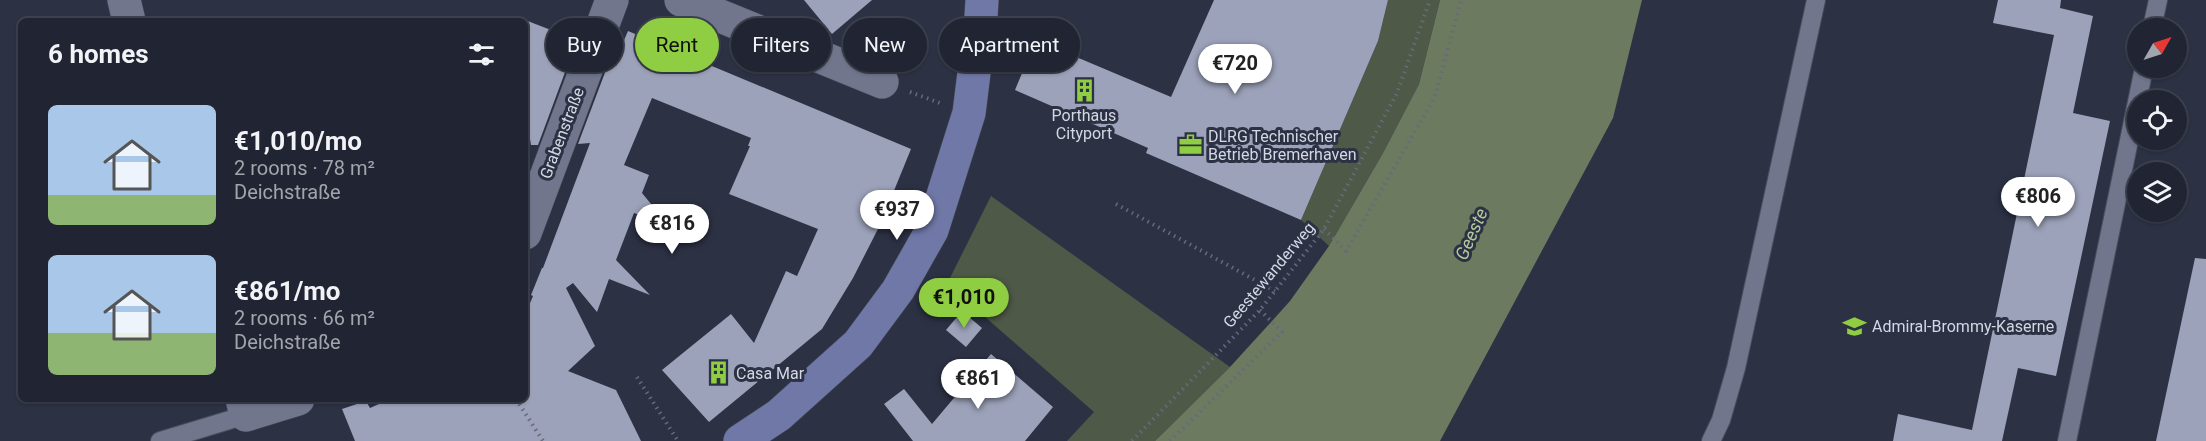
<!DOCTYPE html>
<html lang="en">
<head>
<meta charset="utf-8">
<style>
	:root { --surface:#212533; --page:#2d313f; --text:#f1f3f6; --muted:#a2a5ac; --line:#3e424e; --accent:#8fcd42 }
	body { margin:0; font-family:Roboto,sans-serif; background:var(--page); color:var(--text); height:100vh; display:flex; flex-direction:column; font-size:22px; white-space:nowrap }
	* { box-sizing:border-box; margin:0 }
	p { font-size:20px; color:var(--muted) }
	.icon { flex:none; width:33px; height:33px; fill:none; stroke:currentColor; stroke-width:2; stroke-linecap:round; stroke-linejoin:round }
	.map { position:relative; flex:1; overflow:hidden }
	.sheet { position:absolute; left:18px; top:18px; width:510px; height:384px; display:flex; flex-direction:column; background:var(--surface); border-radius:9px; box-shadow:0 2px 4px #0004,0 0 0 2px var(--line) }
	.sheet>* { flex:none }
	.banner { position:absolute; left:546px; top:18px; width:570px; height:54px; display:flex; gap:12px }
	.needle { width:39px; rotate:51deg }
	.tools { position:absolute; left:2127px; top:18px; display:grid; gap:12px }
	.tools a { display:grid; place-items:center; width:60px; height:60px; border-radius:50%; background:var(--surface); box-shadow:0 2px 4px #0004,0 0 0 2px var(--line); font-size:30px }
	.price { position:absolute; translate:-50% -51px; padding:0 14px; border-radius:21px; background:#fff; color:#222; font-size:20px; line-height:39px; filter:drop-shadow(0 2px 3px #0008) }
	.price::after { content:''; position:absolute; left:50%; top:36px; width:18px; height:14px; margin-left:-9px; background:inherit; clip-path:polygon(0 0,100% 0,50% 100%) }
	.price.selected { background:var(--accent); color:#111 }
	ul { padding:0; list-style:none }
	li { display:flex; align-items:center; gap:18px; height:150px; padding:0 30px }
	li span { display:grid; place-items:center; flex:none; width:168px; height:120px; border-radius:9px; color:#555 }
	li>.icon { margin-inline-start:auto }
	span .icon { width:72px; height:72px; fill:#fffc; stroke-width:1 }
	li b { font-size:26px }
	h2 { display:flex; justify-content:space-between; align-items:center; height:72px; padding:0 30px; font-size:26px }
	.chip { padding:0 21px; border-radius:27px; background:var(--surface); box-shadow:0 2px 4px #0004,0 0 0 2px var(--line); font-size:21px; line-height:54px }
	.chip.selected { background:var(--accent); color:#111 }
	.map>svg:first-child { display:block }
	.green { fill:#4f5947 }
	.water { fill:#6c7a60 }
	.building { fill:#9ca2b9 }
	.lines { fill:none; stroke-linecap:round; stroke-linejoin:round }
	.service-casing { stroke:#4a4e5e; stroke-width:20 }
	.minor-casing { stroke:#4a4e5e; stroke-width:34 }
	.secondary-casing { stroke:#4a4e5e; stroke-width:34 }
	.path { stroke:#666a7b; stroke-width:4; stroke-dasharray:1.5 4.5; stroke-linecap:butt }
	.service { stroke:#71768d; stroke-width:18 }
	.minor { stroke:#71768d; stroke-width:33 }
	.secondary { stroke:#7078a7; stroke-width:33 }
	.labels { text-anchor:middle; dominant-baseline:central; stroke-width:6; stroke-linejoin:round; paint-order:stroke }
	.poi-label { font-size:16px; fill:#d4d8e4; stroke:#2c3144; text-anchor:start }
	.street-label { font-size:16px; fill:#d4d8e4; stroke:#2c3144 }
	.water-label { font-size:18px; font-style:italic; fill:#b1cb9a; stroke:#2c3144 }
</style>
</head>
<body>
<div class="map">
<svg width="2206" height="441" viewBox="0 0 2206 441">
	<rect width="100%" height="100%" fill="#2c3144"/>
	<g class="green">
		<polygon points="1388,0 1440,0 1419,84 1383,153 1329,246 1301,220 1378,41"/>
		<polygon points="991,196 1230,367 1155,441 1067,441 1094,412 947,284"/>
	</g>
	<polygon class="water" points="1440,0 1642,0 1613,118 1440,441 1155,441 1230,367 1272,321 1290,301 1329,246 1383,153 1419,84"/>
	<g class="building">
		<polygon points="804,0 872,0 832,34"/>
		<polygon points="1214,0 1388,0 1378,41 1301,220 1146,153 1148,148 1015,90 1036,40 1171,97"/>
		<polygon points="1998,0 2061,0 2060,8 2093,16 2073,113 2110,121 2056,376 2018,368 2002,441 1893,441 1898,414 1972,430 2054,35 1993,23"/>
		<polygon points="525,20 577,40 538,145 531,145 530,139 525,139"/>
		<polygon points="628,31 911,149 880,225 853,278 822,329 709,422 662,370 731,314 754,343 786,271 797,276 818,229 729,194 750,146 748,146 751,138 652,98 624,165 649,175 642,193 669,226 634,213 616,260 650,295 609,279 597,312 573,283 566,288 595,346 568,371 616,390 641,441 355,441 342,409 366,401 370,408 390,399 525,399 525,315 533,296 531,295 542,268 543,268 590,143 578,144 612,54 617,56"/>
		<polygon points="2195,258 2206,259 2206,441 2156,441"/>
		<polygon points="962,311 982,328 966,347 946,330"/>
		<polygon points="991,354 1053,407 1025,441 913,441 884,404 904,389 932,424"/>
	</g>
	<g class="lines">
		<defs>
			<g id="service">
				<polyline points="2152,28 2158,0"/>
				<polyline points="160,441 246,415"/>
				<polyline points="1711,441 1721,420 1736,368 1816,0"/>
				<polyline points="2067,441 2144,68"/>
			</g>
			<g id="minor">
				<polyline points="124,0 129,21"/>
				<polyline points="681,0 882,82"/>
				<polyline points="525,233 612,0"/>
				<polyline points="242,399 246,415 298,399"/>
			</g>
			<polyline id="secondary" points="740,441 779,415 858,344 898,290 932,230 969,113 981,17 982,0"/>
		</defs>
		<use href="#service" class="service-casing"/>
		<use href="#minor" class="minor-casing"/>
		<use href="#secondary" class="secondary-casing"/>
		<g class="path">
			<polyline points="910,92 940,103"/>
			<polyline points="1116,204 1275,291"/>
			<polyline points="1324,229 1346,251 1435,97 1461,0"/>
			<polyline points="637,377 678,441"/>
			<polyline points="516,399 543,441"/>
			<polyline points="1132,441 1260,310 1324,229 1397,93 1430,0"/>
			<polyline points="1170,441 1282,332 1260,310"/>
		</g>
		<use href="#service" class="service"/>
		<use href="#minor" class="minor"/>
		<use href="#secondary" class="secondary"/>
	</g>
	<defs>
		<symbol id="building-bare" viewBox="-9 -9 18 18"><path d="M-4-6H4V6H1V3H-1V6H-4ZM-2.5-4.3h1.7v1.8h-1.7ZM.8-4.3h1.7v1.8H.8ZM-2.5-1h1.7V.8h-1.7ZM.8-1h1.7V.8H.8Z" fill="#8fcd42" stroke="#2c3144" stroke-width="2.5" paint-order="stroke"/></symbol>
		<symbol id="office-bare" viewBox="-9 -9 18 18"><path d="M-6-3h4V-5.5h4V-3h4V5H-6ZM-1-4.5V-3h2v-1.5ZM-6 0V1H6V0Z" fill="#8fcd42" stroke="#2c3144" stroke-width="2.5" paint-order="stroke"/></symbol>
		<symbol id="university-bare" viewBox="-9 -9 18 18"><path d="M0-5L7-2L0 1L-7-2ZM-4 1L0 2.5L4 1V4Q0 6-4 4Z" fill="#8fcd42" stroke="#2c3144" stroke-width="2.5" paint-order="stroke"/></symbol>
	</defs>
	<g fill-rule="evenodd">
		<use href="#building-bare" x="1068" y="74" width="33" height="33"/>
		<use href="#office-bare" x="1174" y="128" width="33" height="33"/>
		<use href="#university-bare" x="1838" y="310" width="33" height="33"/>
		<use href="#building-bare" x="702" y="356" width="33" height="33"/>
	</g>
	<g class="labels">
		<g class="poi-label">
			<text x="1084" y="115" text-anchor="middle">Porthaus<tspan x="1084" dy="18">Cityport</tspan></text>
			<text x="1208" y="136">DLRG Technischer<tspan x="1208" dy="18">Betrieb Bremerhaven</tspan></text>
			<text x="1872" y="326">Admiral-Brommy-Kaserne</text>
			<text x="736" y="373">Casa Mar</text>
		</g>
		<g class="street-label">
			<text transform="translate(562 133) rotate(-69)">Grabenstraße</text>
			<text transform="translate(1269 275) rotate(-50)">Geestewanderweg</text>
		</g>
		<g class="water-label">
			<text transform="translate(1471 234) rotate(-66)">Geeste</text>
		</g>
	</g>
</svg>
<div class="tools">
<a><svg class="needle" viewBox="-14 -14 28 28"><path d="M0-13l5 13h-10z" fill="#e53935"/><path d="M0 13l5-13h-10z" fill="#a2a5ac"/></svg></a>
<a><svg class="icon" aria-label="locate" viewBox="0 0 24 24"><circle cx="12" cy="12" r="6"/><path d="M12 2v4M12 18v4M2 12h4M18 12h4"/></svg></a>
<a><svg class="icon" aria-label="layers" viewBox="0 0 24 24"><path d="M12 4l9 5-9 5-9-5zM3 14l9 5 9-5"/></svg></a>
</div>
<b class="price" style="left:1235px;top:95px">€720</b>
<b class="price" style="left:2038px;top:228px">€806</b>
<b class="price" style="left:897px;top:241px">€937</b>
<b class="price" style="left:672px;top:255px">€816</b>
<b class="price selected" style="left:964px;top:329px">€1,010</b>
<b class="price" style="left:978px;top:410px">€861</b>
<div class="banner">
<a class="chip">Buy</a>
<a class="chip selected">Rent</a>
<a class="chip">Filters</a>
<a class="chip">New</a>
<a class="chip">Apartment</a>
</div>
<section class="sheet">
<h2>6 homes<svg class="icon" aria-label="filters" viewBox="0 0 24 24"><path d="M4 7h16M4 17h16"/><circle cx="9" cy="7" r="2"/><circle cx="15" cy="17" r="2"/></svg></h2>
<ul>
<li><span style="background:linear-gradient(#a9c7e8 75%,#8fb573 0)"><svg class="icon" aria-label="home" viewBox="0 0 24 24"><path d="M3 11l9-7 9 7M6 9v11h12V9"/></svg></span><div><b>€1,010/mo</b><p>2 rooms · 78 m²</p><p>Deichstraße</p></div></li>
<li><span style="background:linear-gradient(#a9c7e8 65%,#8fb573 0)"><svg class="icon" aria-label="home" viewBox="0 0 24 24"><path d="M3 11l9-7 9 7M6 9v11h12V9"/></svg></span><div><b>€861/mo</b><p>2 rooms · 66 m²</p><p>Deichstraße</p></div></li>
</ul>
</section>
</div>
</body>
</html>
